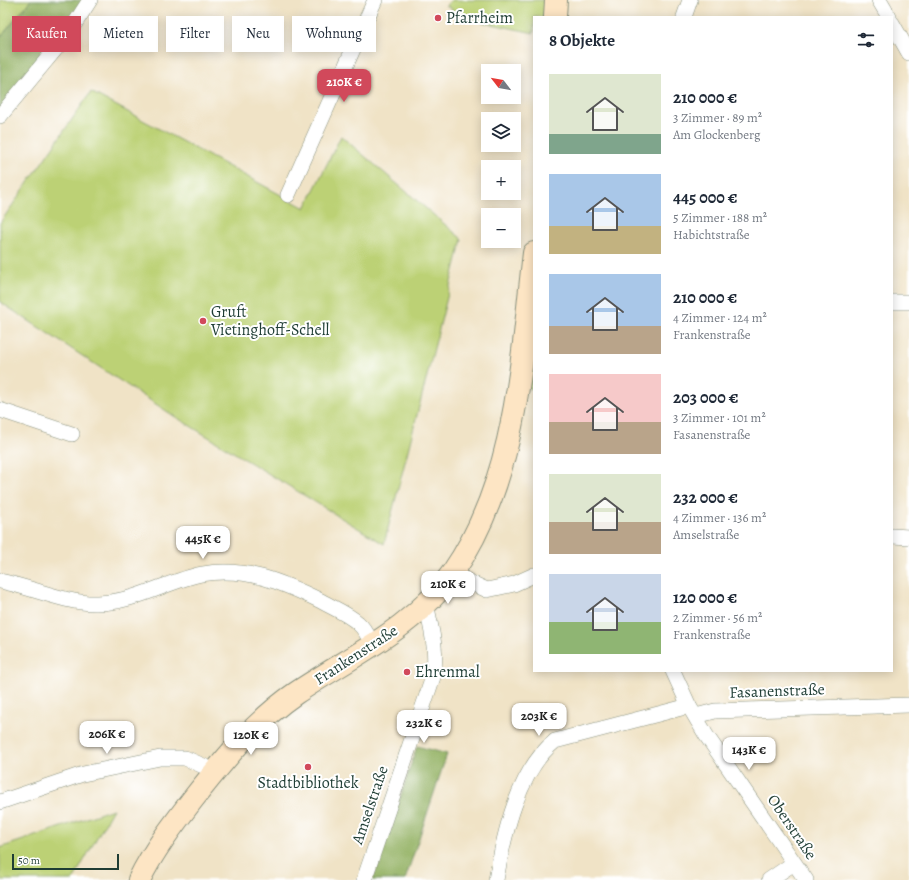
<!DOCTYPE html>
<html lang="de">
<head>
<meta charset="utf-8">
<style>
	:root { --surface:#fff; --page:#f2f2f3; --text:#1f2937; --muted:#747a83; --accent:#d1495b }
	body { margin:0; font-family:Alegreya,serif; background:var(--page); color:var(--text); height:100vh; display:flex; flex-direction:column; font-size:15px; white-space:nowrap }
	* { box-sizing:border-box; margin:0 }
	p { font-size:13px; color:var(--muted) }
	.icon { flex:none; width:22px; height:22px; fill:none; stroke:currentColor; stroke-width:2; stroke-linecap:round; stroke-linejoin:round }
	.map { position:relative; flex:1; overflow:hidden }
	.side { position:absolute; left:533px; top:16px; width:360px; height:656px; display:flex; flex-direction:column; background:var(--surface); border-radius:0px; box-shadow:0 2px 10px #0003 }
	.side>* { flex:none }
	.guide { position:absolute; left:12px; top:16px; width:380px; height:36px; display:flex; gap:8px }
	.needle { width:26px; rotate:301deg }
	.tools { position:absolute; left:481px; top:64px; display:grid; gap:8px }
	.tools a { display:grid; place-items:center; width:40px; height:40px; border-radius:0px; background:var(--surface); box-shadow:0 2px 10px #0003; font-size:20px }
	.scale { position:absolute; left:12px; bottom:10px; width:107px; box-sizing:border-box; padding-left:4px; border:2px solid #1f3d34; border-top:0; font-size:11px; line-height:14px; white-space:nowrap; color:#1f3d34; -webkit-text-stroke:3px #fff; paint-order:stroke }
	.price { position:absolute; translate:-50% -34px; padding:0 9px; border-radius:8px; background:#fff; color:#222; font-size:13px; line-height:26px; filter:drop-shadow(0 1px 2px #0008) }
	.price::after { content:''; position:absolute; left:50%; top:24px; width:12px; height:9px; margin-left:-6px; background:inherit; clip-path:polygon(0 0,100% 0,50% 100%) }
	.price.selected { background:var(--accent); color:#fff }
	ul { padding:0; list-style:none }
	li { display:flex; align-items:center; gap:12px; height:100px; padding:0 16px }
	li span { display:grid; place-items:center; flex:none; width:112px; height:80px; border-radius:0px; color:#555 }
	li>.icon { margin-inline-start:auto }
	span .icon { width:48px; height:48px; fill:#fffc; stroke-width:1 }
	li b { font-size:17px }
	h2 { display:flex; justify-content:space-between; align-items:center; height:48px; padding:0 16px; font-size:17px }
	.tag { padding:0 14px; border-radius:0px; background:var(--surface); box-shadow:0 2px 10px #0003; font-size:14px; line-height:36px }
	.tag.selected { background:var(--accent); color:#fff }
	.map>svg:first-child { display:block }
	.green { fill:#bcd174; stroke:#6e8754 }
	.forest { fill:#95b366; stroke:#5a784d }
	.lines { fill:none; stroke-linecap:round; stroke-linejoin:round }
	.street-casing { stroke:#88907d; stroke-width:16 }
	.secondary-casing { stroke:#88907d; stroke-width:24 }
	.street { stroke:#fff; stroke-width:15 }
	.secondary { stroke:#fde5c4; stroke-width:22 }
	.poi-dot { fill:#d1495b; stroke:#fff; stroke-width:1.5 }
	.labels { text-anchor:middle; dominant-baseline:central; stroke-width:4; stroke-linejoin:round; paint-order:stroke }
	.poi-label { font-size:16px; fill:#1f3d34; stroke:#fff; text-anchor:start }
	.street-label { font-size:16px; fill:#1f3d34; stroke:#fff }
</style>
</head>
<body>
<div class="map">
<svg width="909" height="880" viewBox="0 0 909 880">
	<rect width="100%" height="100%" fill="#fff"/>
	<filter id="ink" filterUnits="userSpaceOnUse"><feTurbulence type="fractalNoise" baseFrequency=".025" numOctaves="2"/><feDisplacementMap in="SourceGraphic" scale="8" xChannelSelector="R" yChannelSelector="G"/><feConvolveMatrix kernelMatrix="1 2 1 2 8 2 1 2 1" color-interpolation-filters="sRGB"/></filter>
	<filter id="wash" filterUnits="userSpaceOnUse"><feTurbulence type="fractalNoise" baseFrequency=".012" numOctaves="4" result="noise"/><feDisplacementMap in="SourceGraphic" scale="16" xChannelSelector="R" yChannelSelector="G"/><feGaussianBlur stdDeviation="0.9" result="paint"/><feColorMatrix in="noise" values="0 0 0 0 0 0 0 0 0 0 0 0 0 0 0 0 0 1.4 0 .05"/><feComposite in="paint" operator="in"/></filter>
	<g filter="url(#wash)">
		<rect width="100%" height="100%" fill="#f0e3c6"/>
		<g class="green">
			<polygon points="0,0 31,0 0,38"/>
			<polygon points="451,0 555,0 554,17 534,17 534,33 463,18 446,5"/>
			<polygon points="91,92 305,208 341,136 462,239 384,544 174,416 0,302 0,223"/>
			<polygon points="534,345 534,389 528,388"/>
			<polygon points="113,809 73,880 0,880 0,848"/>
		</g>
		<g class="forest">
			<polygon points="31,0 89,0 0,115 0,38"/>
			<polygon points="417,746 447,754 405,880 373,880"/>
		</g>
	</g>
	<g filter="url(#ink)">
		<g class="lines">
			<defs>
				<g id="street">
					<polyline points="879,0 889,17"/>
					<polyline points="684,17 690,0"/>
					<polyline points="892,23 909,53"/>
					<polyline points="0,116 68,34 90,0"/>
					<polyline points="288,195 375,0"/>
					<polyline points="892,302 909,302"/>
					<polyline points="0,410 72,434"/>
					<polyline points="892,536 909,537"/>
					<polyline points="452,574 487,590 514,584 534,575"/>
					<path d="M0,581C31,587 67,604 97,603C134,603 167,581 202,574C246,566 284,583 321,601C333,608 348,614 358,623C365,629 369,637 373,645"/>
					<polyline points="673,671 689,706 706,735 806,880"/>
					<polyline points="696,716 715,711 909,705"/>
					<polyline points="0,802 83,774 160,758 185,758 215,771"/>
					<path d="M364,880L433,677C438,652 431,628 426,603"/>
					<path d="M496,880C504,834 518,771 555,741L689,706"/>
					<polyline points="769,880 794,863"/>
				</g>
				<g id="secondary">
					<polyline points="555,17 556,0"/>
					<path d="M139,880C153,851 173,825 193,799C223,761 256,720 296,693C351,656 415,628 453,572C517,479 521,362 534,253"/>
				</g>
			</defs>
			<use href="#street" class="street-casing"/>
			<use href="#secondary" class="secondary-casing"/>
			<use href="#street" class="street"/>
			<use href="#secondary" class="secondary"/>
		</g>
	</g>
	<g class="poi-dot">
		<circle cx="438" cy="18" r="4"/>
		<circle cx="203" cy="321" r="4"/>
		<circle cx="407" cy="672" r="4"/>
		<circle cx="308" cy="767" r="4"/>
	</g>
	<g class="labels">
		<g class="poi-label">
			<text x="446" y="18">Pfarrheim</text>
			<text x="211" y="312">Gruft<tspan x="211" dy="18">Vietinghoff-Schell</tspan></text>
			<text x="415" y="672">Ehrenmal</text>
			<text x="308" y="783" text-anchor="middle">Stadtbibliothek</text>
		</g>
		<g class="street-label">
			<text transform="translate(356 655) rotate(-33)">Frankenstraße</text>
			<text transform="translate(777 691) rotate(-2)">Fasanenstraße</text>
			<text transform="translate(370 805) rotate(-71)">Amselstraße</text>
			<text transform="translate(792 827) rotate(56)">Oberstraße</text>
		</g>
	</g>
</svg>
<div class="tools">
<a><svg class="needle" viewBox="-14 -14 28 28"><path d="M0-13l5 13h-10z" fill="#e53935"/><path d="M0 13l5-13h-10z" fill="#747a83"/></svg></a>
<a><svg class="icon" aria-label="layers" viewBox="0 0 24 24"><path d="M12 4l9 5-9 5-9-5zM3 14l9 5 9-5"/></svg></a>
<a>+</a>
<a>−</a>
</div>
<div class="scale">50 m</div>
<b class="price selected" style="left:344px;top:103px">210K €</b>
<b class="price" style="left:203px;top:560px">445K €</b>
<b class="price" style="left:448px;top:605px">210K €</b>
<b class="price" style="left:539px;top:737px">203K €</b>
<b class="price" style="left:424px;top:744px">232K €</b>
<b class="price" style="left:107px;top:755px">206K €</b>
<b class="price" style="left:251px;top:756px">120K €</b>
<b class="price" style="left:749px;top:771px">143K €</b>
<div class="guide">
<a class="tag selected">Kaufen</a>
<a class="tag">Mieten</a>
<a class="tag">Filter</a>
<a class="tag">Neu</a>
<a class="tag">Wohnung</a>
</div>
<section class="side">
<h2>8 Objekte<svg class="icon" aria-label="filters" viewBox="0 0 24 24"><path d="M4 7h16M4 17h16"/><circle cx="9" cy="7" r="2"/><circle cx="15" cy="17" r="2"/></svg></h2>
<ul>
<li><span style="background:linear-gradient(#dfe7d0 75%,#7fa58c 0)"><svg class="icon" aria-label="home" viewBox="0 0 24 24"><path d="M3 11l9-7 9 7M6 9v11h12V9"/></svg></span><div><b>210 000 €</b><p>3 Zimmer · 89 m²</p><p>Am Glockenberg</p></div></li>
<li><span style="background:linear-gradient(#a9c7e8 65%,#c2b280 0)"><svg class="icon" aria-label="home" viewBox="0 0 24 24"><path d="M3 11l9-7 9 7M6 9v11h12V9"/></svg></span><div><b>445 000 €</b><p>5 Zimmer · 188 m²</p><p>Habichtstraße</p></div></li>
<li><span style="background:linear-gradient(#a9c7e8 65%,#b9a48a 0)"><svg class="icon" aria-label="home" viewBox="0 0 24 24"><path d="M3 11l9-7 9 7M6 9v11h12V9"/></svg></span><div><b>210 000 €</b><p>4 Zimmer · 124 m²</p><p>Frankenstraße</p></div></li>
<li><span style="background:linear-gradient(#f6c9c9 60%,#b9a48a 0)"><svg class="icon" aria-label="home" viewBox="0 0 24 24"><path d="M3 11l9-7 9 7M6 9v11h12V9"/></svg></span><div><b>203 000 €</b><p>3 Zimmer · 101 m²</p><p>Fasanenstraße</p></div></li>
<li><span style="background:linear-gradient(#dfe7d0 60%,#b9a48a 0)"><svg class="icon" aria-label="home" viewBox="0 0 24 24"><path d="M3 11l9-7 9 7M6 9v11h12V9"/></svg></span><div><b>232 000 €</b><p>4 Zimmer · 136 m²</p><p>Amselstraße</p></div></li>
<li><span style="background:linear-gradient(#c9d6e8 60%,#8fb573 0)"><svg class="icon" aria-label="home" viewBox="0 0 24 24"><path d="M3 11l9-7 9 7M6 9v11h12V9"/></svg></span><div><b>120 000 €</b><p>2 Zimmer · 56 m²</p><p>Frankenstraße</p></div></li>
</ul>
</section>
</div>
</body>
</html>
